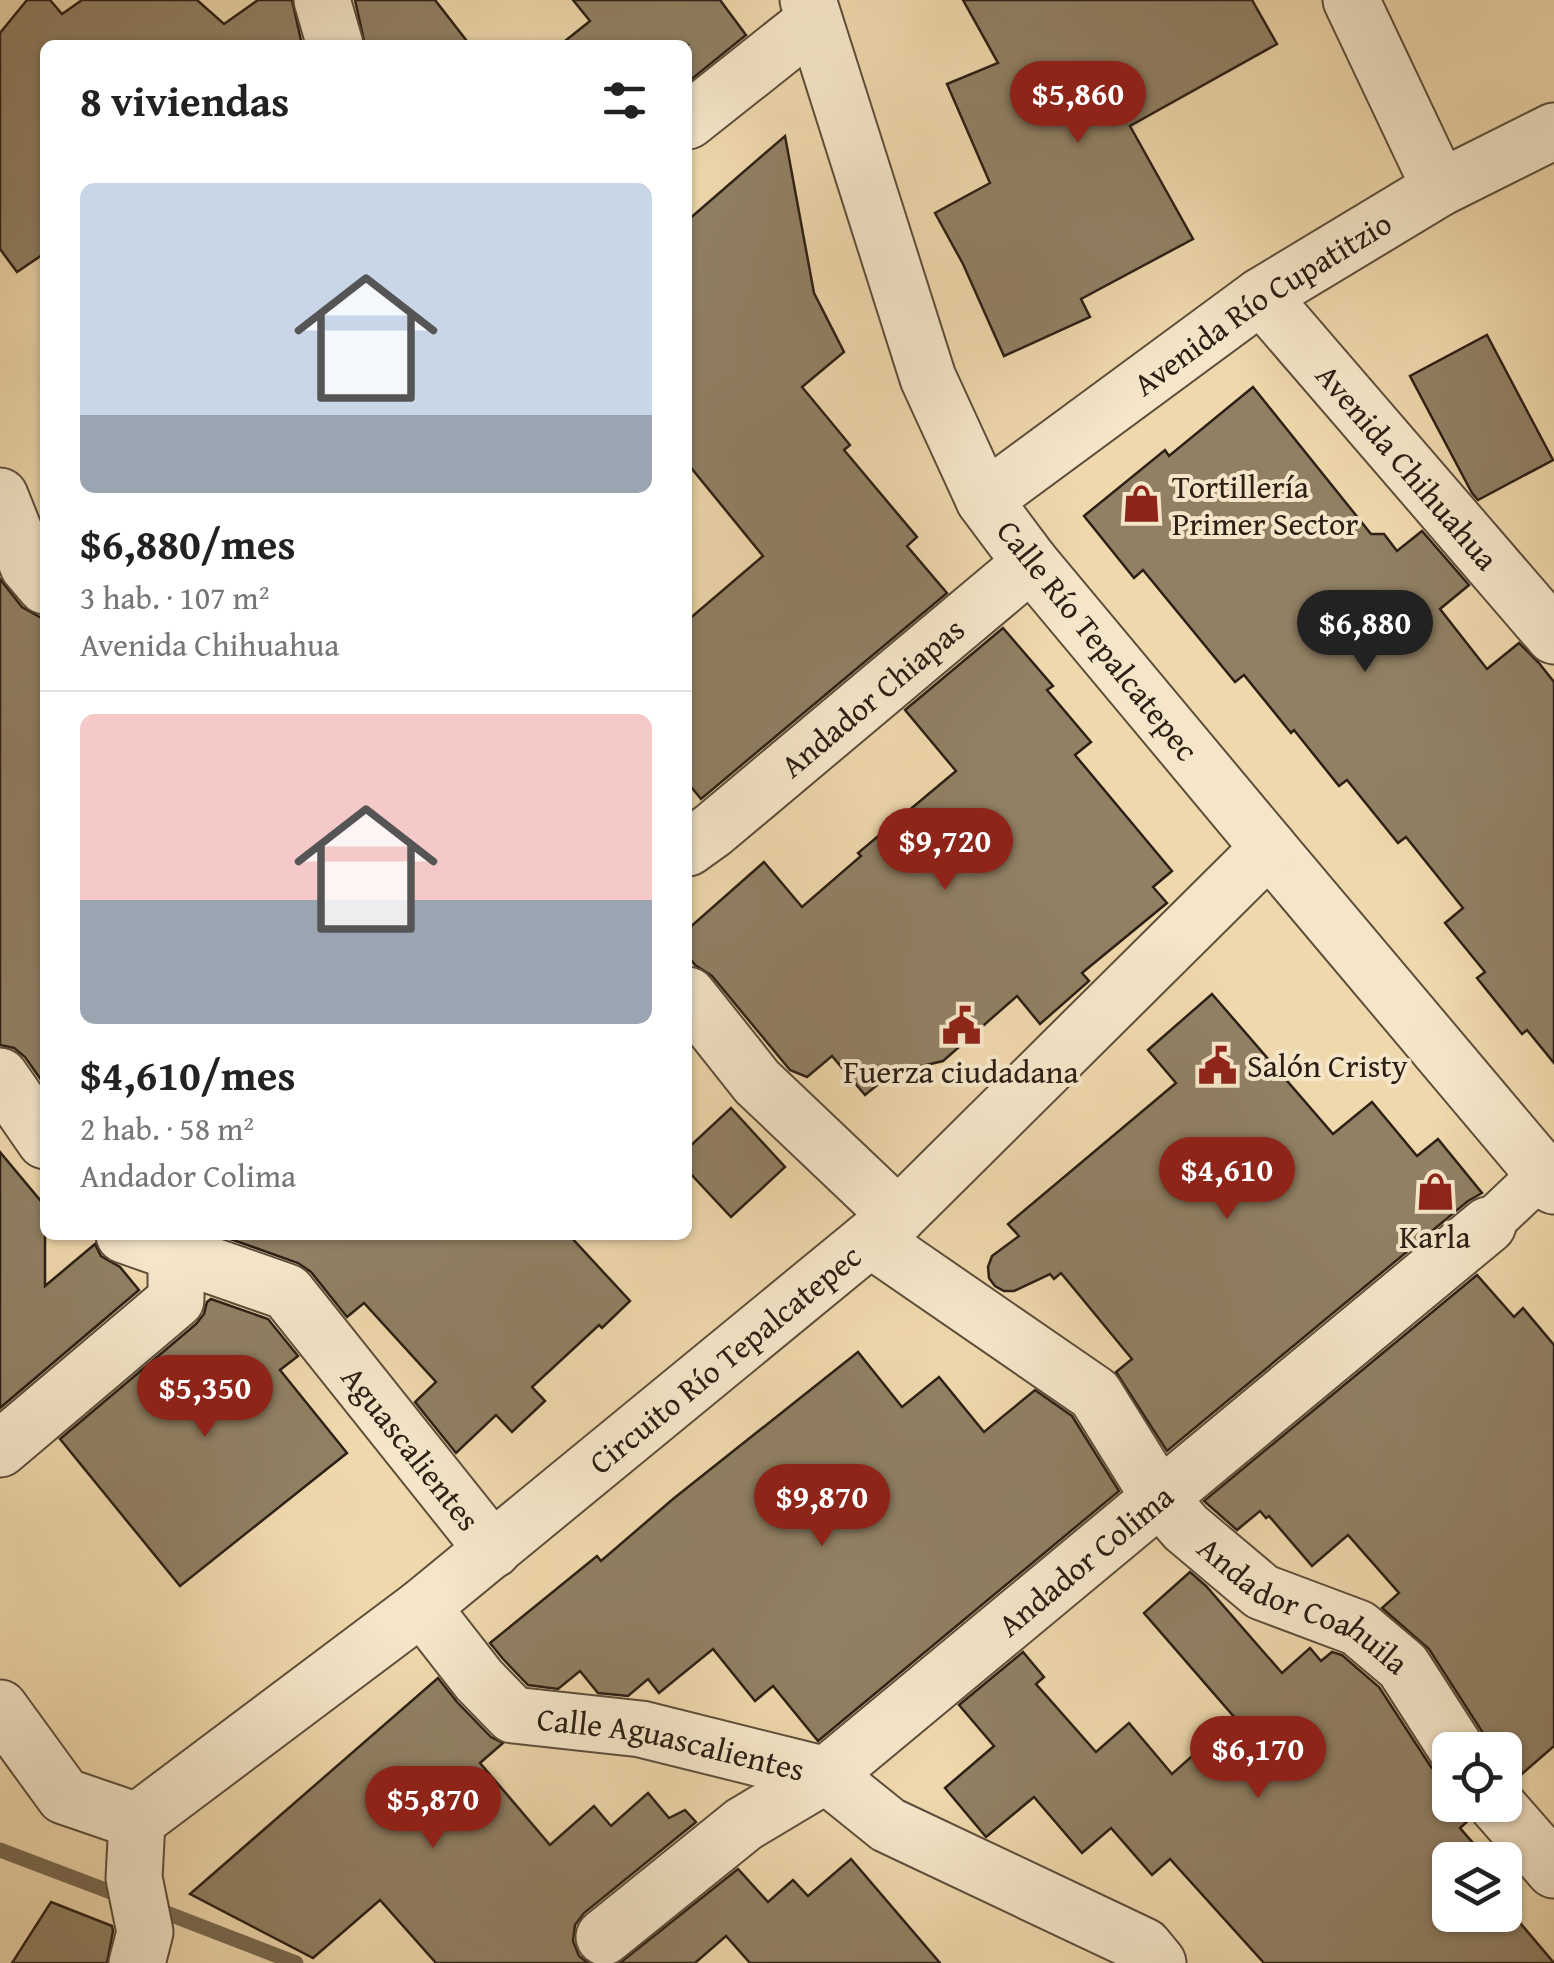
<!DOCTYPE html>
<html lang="es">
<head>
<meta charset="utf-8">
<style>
	:root { --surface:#fff; --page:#f6f6f6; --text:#222; --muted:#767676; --line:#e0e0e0; --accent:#8f2418 }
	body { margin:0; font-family:"Gentium Book Plus",serif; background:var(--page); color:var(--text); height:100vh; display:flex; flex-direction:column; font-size:38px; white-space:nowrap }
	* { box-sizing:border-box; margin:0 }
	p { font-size:32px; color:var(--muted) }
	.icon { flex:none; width:55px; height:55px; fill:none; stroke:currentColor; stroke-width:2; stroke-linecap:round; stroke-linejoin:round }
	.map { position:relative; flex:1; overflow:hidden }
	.sheet { position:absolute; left:40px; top:40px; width:652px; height:1200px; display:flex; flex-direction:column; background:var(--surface); border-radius:15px; box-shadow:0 2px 8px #0004 }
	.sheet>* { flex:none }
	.fabs { position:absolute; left:1432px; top:1732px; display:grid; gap:20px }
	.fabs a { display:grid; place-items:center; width:90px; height:90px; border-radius:15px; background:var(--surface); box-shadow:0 2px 8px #0004; font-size:50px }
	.price { position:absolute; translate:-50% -85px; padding:0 22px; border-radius:35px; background:var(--accent); color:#fff; font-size:32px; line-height:65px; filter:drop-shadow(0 2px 5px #0008) }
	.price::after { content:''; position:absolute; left:50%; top:60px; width:30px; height:22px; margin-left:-15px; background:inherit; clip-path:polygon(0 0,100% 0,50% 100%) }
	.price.active { background:#222; color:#fff }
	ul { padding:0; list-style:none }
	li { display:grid; align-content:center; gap:20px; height:530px; padding:0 40px }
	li+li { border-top:2px solid var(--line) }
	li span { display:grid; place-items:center; height:310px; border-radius:15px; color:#555 }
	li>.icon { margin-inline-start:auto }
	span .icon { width:180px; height:180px; fill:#fffc; stroke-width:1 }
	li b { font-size:42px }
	h2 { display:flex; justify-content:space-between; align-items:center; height:120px; padding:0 40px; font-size:42px }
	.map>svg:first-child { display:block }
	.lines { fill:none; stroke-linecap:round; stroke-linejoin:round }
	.stream { stroke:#796951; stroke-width:15 }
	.building { fill:#918064; stroke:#2c2015; stroke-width:2.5 }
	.pedestrian-casing { stroke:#5d4e3b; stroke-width:49 }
	.minor-casing { stroke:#5d4e3b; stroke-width:59 }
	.tertiary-casing { stroke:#5d4e3b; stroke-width:59 }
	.pedestrian { stroke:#f5e6c9; stroke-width:45 }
	.minor { stroke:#f5e6c9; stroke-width:55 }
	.tertiary { stroke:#f5e6c9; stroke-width:55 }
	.labels { text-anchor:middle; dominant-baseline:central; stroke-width:8; stroke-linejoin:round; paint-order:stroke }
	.street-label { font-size:32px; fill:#2c2015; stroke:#f5e6c9 }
	.poi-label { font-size:32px; fill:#2c2015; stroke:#f5e6c9; text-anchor:start }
</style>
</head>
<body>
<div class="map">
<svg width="1554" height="1963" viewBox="0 0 1554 1963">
	<rect width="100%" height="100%" fill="#efd8ac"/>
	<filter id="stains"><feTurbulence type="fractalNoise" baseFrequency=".002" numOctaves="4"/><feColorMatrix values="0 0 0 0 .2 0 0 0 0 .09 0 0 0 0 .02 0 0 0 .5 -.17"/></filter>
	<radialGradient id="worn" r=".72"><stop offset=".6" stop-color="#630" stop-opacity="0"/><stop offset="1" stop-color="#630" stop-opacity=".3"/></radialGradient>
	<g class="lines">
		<g class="stream">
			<polyline points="0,1850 124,1897"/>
			<polyline points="151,1907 296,1963"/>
		</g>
	</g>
	<g class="building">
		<polygon points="27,0 50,0 62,14 82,0 197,0 224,24 258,0 292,0 302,45 45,45 45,253 17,272 0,249 0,33"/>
		<polygon points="355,0 435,0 470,45 365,45"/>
		<polygon points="573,0 720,0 746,35 688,82 688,45 560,45 590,21"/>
		<polygon points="963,0 1252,0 1277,44 1130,126 1193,239 1081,299 1090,317 1004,356 963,264 935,213 990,183 947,84 998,63"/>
		<polygon points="785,136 814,293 844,352 802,387 850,445 844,450 917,537 907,546 947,593 701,799 688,783 688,620 763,556 688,464 688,220"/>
		<polygon points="1487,335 1553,460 1478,500 1472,493 1410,376"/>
		<polygon points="1253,387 1371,534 1384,534 1397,551 1422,531 1469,585 1440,609 1487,669 1519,643 1539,663 1554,682 1554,1063 1527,1030 1522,1034 1477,978 1485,972 1445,923 1463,908 1406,837 1398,843 1347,780 1339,786 1294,730 1291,733 1244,675 1235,682 1143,570 1134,578 1084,516 1165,450 1169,456"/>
		<polygon points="0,579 22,607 45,620 44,1084 25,1057 14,1048 0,1045"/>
		<polygon points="1003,628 1053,686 1047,690 1091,742 1075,755 1172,871 1153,887 1167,903 1082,973 1089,981 1040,1024 1017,996 943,1061 892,1073 865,1095 832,1056 807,1077 790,1070 712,976 695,965 688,956 688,929 764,862 802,907 861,856 858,853 956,771 905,710"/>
		<polygon points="1212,994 1333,1134 1372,1102 1417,1156 1438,1139 1482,1193 1468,1201 1167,1451 1116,1372 1132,1359 1061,1273 1054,1279 1050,1274 1014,1291 1004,1291 995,1286 989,1278 988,1267 992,1256 1019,1236 1008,1224 1176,1083 1148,1050"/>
		<polygon points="731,1108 785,1167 731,1217 688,1171 688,1148"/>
		<polygon points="0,1152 45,1206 45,1286 95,1244 101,1256 120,1267 139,1290 0,1408"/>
		<polygon points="219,1235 569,1235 630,1301 602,1328 599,1325 532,1387 545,1401 512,1432 496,1415 456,1453 415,1402 436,1382 364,1303 347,1317 311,1272 298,1263"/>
		<polygon points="1477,1275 1514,1317 1523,1308 1554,1345 1554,1746 1515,1780 1505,1775 1505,1750 1488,1750 1483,1733 1429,1649 1382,1608 1399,1593 1348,1535 1312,1566 1269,1516 1266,1518 1260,1511 1237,1530 1204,1501"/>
		<polygon points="211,1299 268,1319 298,1356 280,1370 347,1453 180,1586 60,1439 196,1324 204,1314 207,1302"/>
		<polygon points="858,1352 902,1407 939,1377 984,1432 1035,1390 1072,1416 1119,1491 818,1741 773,1686 755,1701 713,1649 659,1693 648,1679 628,1696 598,1693 580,1671 558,1689 528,1685 503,1659 490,1643 597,1556 601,1561 673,1499"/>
		<polygon points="1190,1572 1206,1586 1282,1673 1310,1648 1321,1661 1332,1652 1342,1655 1379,1687 1431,1767 1442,1777 1450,1780 1450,1805 1467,1805 1470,1819 1460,1828 1488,1860 1450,1860 1450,1915 1505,1915 1505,1905 1554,1963 1264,1963 1170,1859 1152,1875 1111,1828 1082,1853 1034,1797 986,1837 945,1788 994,1746 959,1705 1023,1652 1044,1677 1036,1684 1096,1752 1129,1723 1172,1774 1235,1718 1144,1613"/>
		<polygon points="438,1678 457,1702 491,1737 503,1743 480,1763 550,1845 594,1806 611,1826 648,1793 669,1818 685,1810 696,1822 584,1913 575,1925 573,1941 579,1956 588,1963 436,1963 380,1900 313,1958 190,1894"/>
		<polygon points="851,1859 940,1963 750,1963 726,1936 695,1963 620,1963 738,1869 768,1902 793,1880 808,1896"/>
		<polygon points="51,1902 112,1926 113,1931 107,1963 12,1963"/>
	</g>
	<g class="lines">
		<defs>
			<polyline id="pedestrian" points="1488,1225 1543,1173"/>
			<g id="minor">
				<polyline points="322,0 335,45"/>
				<polyline points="808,0 928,378 984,500"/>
				<polyline points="1351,0 1440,188"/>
				<polyline points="688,121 814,21"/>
				<path id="s1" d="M1261,296L1554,636"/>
				<polyline points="0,496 28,566 45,586"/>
				<path id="s2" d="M688,848L713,830L1031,563"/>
				<polyline points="1269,848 1554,1186"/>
				<polyline points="688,995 757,1082 898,1216"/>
				<polyline points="0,1076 45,1141"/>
				<path id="s3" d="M124,1235L287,1292L493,1550"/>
				<path id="s4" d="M870,1239L1095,1394L1159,1497L1186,1528L1262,1592L1358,1628L1403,1666L1457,1750"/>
				<polyline points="0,1449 176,1300 176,1251 180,1235"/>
				<path id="s5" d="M422,1607L479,1680L513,1715L641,1729L826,1775L888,1825L1144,1946L1158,1963"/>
				<polyline points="0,1708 64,1796 137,1821"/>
				<polyline points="1497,1805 1554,1870"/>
				<path id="s6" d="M604,1937L744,1824L826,1775L1488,1225"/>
			</g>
			<g id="tertiary">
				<path id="s7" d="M137,1963L145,1932L134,1878L137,1821L422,1607L898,1216L1269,848L1031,563L984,500L1261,296L1440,188L1554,131"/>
			</g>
		</defs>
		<use href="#pedestrian" class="pedestrian-casing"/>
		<use href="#minor" class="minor-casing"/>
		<use href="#tertiary" class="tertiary-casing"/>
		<use href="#pedestrian" class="pedestrian"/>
		<use href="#minor" class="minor"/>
		<use href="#tertiary" class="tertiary"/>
	</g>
	<defs>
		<symbol id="shop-bare" viewBox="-9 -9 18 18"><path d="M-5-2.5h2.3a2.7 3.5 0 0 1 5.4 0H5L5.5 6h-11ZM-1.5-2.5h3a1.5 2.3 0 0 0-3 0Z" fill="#8f2418" stroke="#f5e6c9" stroke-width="2.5" paint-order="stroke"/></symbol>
		<symbol id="civic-bare" viewBox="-9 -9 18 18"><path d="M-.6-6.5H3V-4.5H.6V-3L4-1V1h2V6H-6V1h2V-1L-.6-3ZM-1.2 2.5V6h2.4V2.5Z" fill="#8f2418" stroke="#f5e6c9" stroke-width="2.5" paint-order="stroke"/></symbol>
	</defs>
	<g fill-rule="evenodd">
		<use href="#shop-bare" x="1114" y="476" width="55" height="55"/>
		<use href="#civic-bare" x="934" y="998" width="55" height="55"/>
		<use href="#civic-bare" x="1190" y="1038" width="55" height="55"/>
		<use href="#shop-bare" x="1408" y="1164" width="55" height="55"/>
	</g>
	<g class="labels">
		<g class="street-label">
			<text stroke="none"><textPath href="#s7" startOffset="2430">Avenida Río Cupatitzio</textPath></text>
			<text stroke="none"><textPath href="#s1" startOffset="225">Avenida Chihuahua</textPath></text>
			<text transform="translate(1098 640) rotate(51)">Calle Río Tepalcatepec</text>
			<text stroke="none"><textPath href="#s2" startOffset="238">Andador Chiapas</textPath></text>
			<text stroke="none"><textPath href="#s7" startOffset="892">Circuito Río Tepalcatepec</textPath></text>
			<text stroke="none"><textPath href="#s3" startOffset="372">Aguascalientes</textPath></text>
			<text stroke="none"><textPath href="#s6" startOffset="612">Andador Colima</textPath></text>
			<text stroke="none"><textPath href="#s4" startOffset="578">Andador Coahuila</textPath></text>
			<text stroke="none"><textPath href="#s5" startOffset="302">Calle Aguascalientes</textPath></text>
		</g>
		<g class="poi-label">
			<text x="1172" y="486">Tortillería<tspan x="1172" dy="37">Primer Sector</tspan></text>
			<text x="1247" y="1065">Salón Cristy</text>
			<text x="961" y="1071" text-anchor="middle">Fuerza ciudadana</text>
			<text x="1435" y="1236" text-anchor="middle">Karla</text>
		</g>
	</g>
	<rect width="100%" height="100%" filter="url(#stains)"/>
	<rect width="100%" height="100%" fill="url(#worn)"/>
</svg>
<div class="fabs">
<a><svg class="icon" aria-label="locate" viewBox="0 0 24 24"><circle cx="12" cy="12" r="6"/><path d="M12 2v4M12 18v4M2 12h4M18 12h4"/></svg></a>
<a><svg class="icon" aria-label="layers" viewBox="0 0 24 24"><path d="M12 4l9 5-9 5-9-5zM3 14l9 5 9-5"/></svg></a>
</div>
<b class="price" style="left:1078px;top:146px">$5,860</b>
<b class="price active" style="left:1365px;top:675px">$6,880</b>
<b class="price" style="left:945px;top:893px">$9,720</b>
<b class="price" style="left:1227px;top:1222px">$4,610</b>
<b class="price" style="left:205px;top:1440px">$5,350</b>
<b class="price" style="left:822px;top:1549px">$9,870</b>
<b class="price" style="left:1258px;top:1801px">$6,170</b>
<b class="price" style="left:433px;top:1851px">$5,870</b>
<section class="sheet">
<h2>8 viviendas<svg class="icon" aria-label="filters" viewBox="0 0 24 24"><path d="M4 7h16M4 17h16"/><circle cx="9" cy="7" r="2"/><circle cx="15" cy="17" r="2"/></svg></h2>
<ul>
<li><span style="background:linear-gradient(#c9d6e8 75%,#9aa5b1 0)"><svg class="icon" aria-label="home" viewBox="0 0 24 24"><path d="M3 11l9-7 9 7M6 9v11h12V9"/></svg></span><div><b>$6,880/mes</b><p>3 hab. · 107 m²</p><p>Avenida Chihuahua</p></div></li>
<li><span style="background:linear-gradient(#f6c9c9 60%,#9aa5b1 0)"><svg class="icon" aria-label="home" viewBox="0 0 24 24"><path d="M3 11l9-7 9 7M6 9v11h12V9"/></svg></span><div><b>$4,610/mes</b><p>2 hab. · 58 m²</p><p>Andador Colima</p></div></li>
</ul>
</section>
</div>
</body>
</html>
